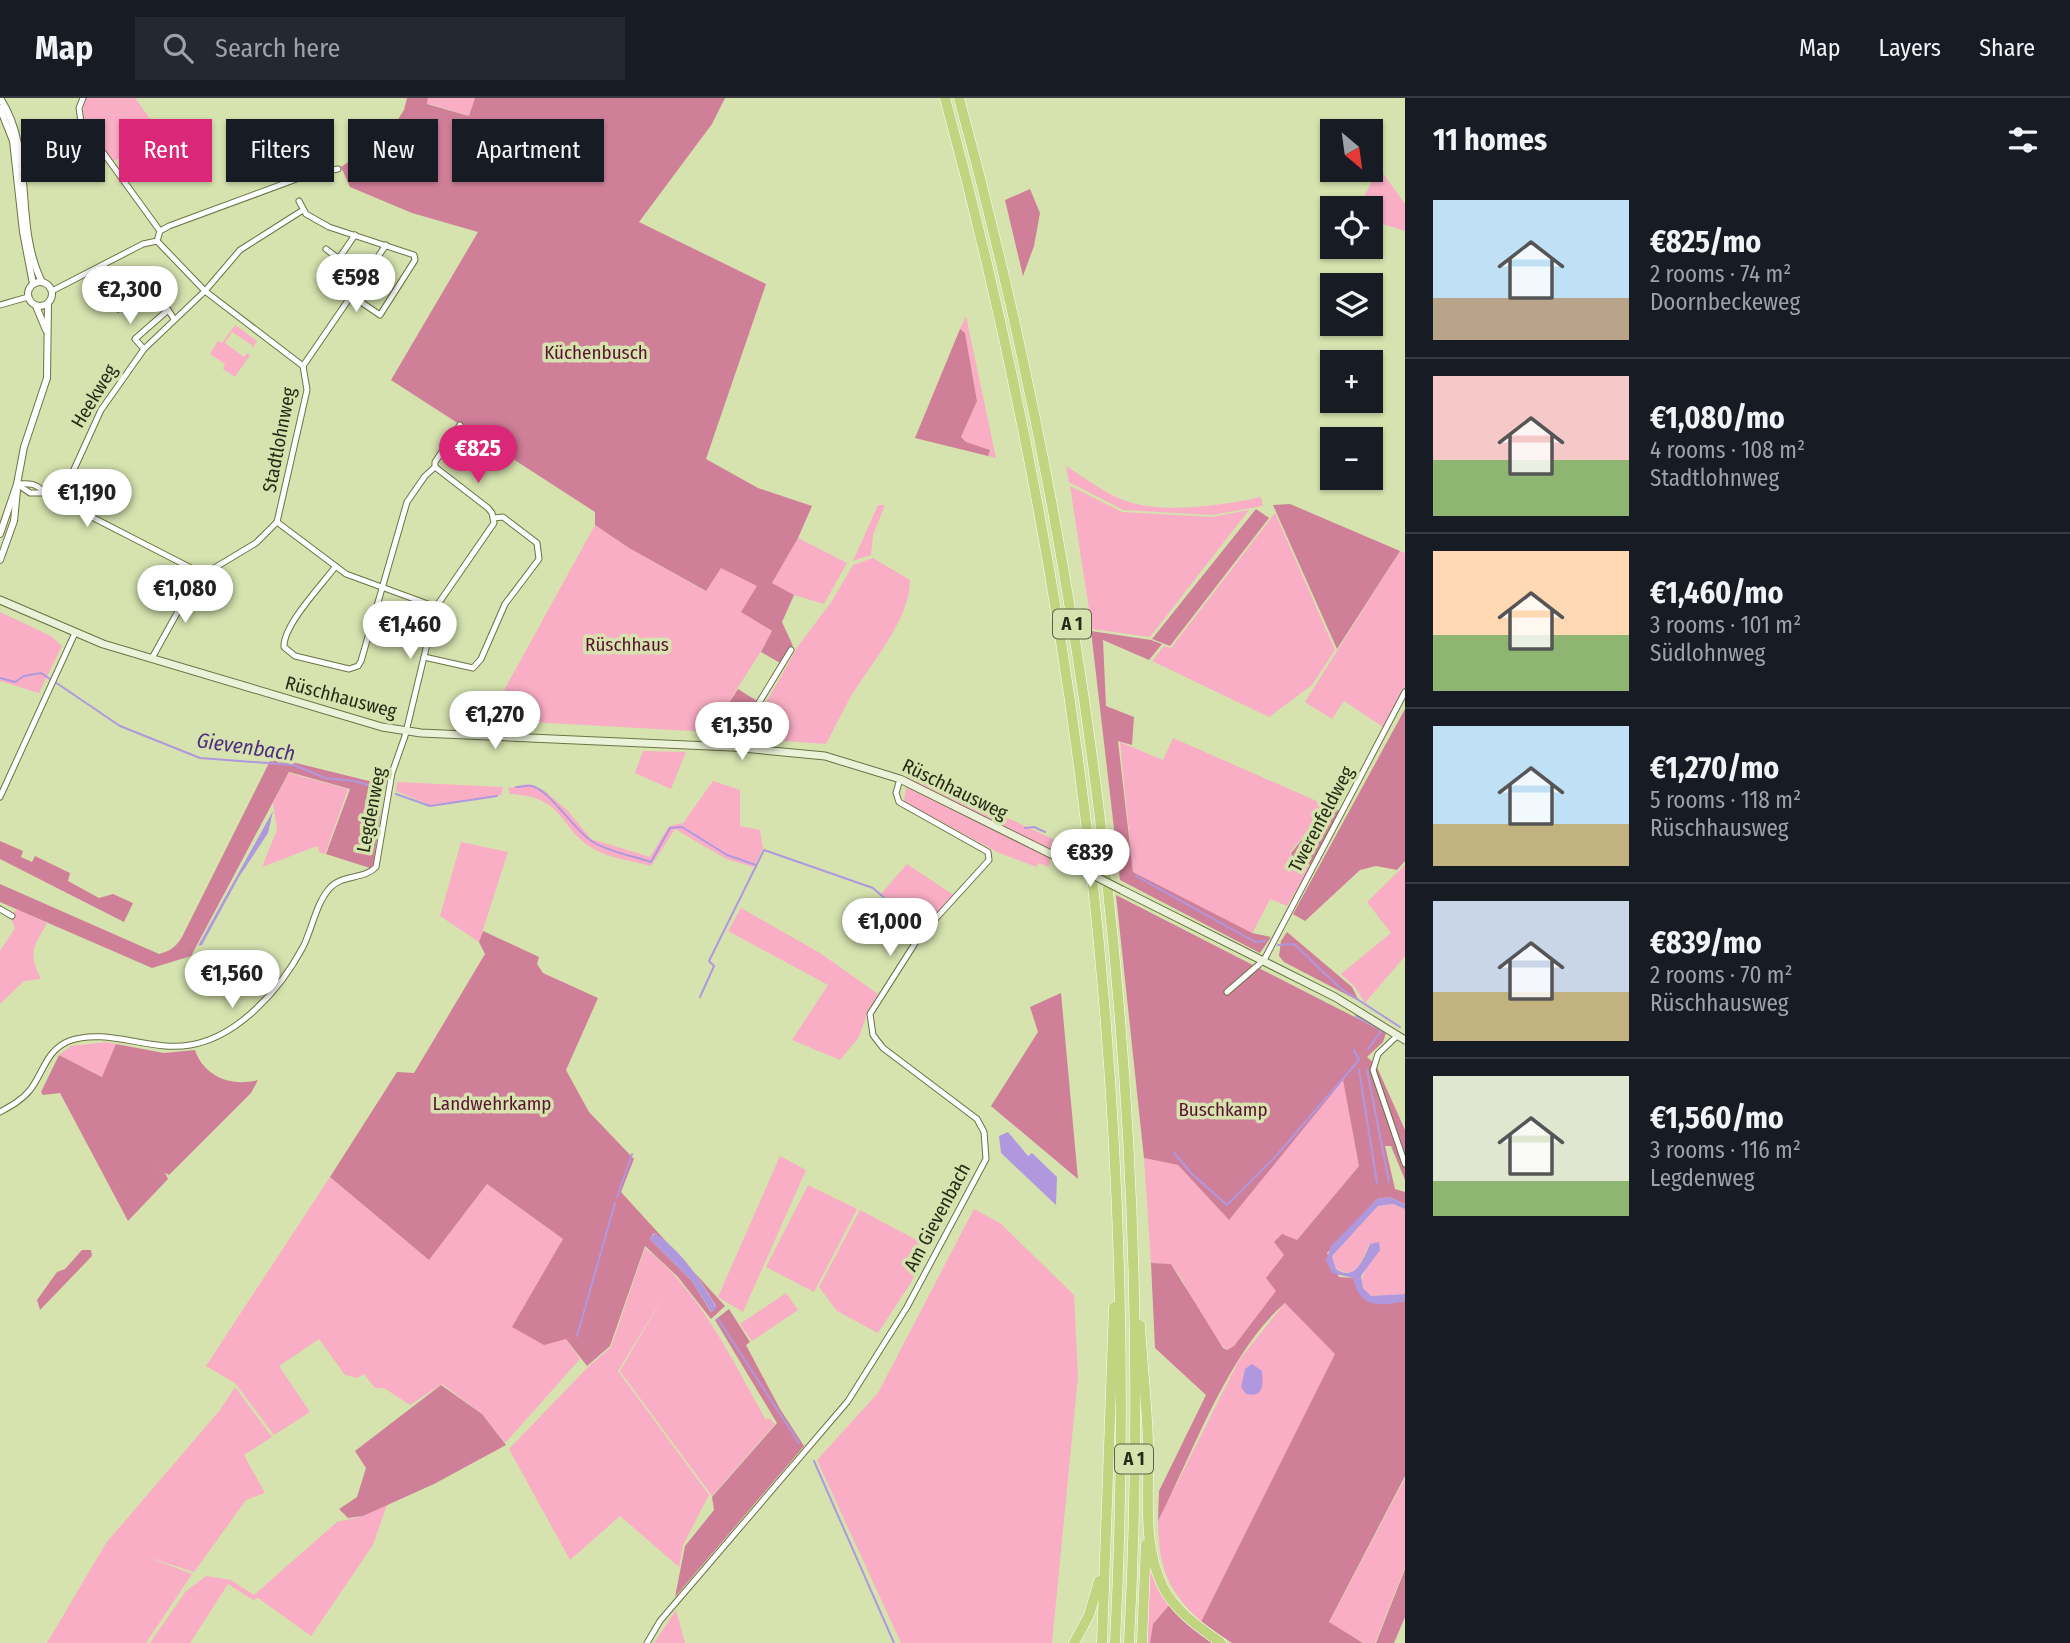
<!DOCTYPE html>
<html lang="en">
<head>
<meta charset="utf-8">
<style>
	:root { --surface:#171b24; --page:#242831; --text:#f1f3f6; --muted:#9ea1a6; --line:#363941; --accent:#db2777 }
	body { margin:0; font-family:"Fira Sans Condensed",sans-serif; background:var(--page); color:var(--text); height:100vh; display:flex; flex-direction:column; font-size:26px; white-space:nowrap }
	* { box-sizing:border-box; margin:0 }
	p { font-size:23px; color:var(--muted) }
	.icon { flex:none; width:38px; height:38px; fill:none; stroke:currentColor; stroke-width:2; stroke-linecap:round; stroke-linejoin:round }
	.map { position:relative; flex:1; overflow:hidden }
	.details { display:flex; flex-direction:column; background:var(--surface); width:665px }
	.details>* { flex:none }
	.top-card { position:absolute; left:21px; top:21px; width:665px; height:63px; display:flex; gap:14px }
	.needle { width:46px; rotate:151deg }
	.controls { position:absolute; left:1320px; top:21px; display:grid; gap:14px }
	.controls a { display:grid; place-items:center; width:63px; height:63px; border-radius:0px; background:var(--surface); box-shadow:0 2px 5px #0004; font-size:35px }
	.price { position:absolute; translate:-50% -60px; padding:0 16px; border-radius:24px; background:#fff; color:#222; font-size:23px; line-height:46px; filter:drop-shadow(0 2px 4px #0008) }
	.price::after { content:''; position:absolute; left:50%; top:42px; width:21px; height:16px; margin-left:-10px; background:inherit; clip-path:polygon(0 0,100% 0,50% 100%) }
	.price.active { background:var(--accent); color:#fff }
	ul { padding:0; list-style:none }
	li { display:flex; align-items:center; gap:21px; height:175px; padding:0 28px }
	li+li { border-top:2px solid var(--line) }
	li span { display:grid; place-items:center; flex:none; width:196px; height:140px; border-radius:0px; color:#555 }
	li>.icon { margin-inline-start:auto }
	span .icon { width:84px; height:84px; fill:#fffc; stroke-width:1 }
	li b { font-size:30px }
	h2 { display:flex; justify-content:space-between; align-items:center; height:84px; padding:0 28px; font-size:30px }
	.chip { padding:0 24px; border-radius:0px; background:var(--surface); box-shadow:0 2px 5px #0004; font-size:24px; line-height:63px }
	.chip.active { background:var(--accent); color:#fff }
	header { display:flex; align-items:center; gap:42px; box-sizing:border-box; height:98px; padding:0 35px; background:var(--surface); border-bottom:2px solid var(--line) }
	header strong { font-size:33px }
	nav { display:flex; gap:38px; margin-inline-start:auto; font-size:24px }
	.search { width:490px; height:63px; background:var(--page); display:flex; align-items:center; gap:18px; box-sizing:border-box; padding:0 24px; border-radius:0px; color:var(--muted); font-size:26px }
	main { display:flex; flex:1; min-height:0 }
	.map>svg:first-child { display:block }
	.green { fill:#f9aec5 }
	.forest { fill:#d07f99; fill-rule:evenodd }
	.water { fill:#b098df }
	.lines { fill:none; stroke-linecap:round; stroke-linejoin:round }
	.stream { stroke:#b098df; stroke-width:2 }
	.minor-casing { stroke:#697444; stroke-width:7 }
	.tertiary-casing { stroke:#697444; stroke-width:8 }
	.secondary-casing { stroke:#697444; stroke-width:9 }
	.motorway-casing { stroke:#fff; stroke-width:11 }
	.minor { stroke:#fff; stroke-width:5 }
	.tertiary { stroke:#fff; stroke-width:6 }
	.secondary { stroke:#ecf2d9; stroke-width:7 }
	.motorway { stroke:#c1d47f; stroke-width:10 }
	.secondary-bridge-casing { stroke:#697444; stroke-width:9; stroke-linecap:butt }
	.secondary-bridge { stroke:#ecf2d9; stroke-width:7 }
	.labels { text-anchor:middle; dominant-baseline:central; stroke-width:7; stroke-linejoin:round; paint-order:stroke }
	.shield { fill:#d6e3af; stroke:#5b6245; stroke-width:2 }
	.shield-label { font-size:18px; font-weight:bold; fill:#262b17 }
	.park-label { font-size:19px; fill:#5b1332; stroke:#d6e3af }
	.street-label { font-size:19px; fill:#262b17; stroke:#d6e3af }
	.water-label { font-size:21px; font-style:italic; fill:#502d80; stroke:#d6e3af }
</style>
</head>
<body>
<header>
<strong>Map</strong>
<div class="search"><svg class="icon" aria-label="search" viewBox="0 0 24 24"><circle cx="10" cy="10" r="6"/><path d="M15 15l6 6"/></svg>Search here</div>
<nav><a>Map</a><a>Layers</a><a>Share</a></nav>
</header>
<main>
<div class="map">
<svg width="1405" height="1545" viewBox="0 0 1405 1545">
	<rect width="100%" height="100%" fill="#d6e3af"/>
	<g class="green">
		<path d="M86,0H135L166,43L112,63C99,45 76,24 86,0Z"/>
		<polygon points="428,0 475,0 470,18 426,5"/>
		<polygon points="1379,70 1405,106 1405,133 1370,122 1370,110 1358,110"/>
		<polygon points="966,218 996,360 988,358 990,352 966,344 961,339 977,303 965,235 960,231"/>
		<polygon points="235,227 257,243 252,251 252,247 232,234 225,245 244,259 247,255 250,257 235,279 223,271 225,266 210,256 218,243 222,245"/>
		<path d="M1066,368C1082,378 1099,391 1116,399C1157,418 1218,408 1261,399L1263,408L1212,417L1123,412L1069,384Z"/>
		<polygon points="1070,388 1122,414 1212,419 1249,412 1150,539 1092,531"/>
		<polygon points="878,407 885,407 873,437 871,457 853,463"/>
		<polygon points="1275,415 1335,552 1312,587 1269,619 1152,563 1164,548 1171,550"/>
		<polygon points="595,427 629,450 705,493 721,469 758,488 742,514 773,534 710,634 531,624 486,625"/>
		<polygon points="798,440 847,465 824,506 794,497 772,485"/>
		<polygon points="1400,453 1405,455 1405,588 1383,629 1344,603 1332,621 1305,604"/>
		<path d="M873,460L910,482C910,523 869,567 849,602C841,616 834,631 826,646L746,640L798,548L832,503L853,467Z"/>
		<polygon points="0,514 51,538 62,548 39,595 0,583"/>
		<polygon points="1173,640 1328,708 1290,754 1294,763 1310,769 1287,808 1270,801 1252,836 1133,774 1120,644 1163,662"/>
		<polygon points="643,653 686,654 671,691 635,675"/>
		<polygon points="908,674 1053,741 1049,769 1038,765 1037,769 999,755 904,704"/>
		<polygon points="289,675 348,691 325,756 320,755 317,748 262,769 277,732 273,705"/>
		<path d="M713,683L740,692V728L760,732L763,750L754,769L726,761L675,731L651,768C634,763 613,761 598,753C558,734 569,699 510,696L508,690L529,686L545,693L569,714L591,741L650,759L669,728L683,725Z"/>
		<polygon points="397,684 503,689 501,697 430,707 396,693"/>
		<polygon points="461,744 508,754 479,844 440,818"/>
		<polygon points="907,766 955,798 917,839 897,810 881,796"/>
		<polygon points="1405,767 1405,858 1365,905 1355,889 1341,876 1391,835 1367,804"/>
		<polygon points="741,810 820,855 878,896 869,911 859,939 840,962 792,942 828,887 728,833"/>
		<path d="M17,811L47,825C33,850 28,854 41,881L24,883L0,906V853L15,830L10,818Z"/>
		<polygon points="107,944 116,946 103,979 59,957 71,948"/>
		<path d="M1343,981L1359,1068L1296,1143L1274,1144L1285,1157L1277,1193L1234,1248L1227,1252C1202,1233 1191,1190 1171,1166L1151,1165L1144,1060L1178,1067L1229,1122Z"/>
		<polygon points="780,1058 806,1072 743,1214 718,1199"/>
		<polygon points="330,1079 429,1162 487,1086 563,1141 513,1229 566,1241 580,1261 505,1345 482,1316 442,1286 410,1307 384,1290 375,1290 364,1276 357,1280 345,1277 319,1241 279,1268 310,1314 274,1337 235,1285 206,1268"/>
		<polygon points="808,1087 857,1111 814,1194 766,1169"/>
		<path d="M1393,1106L1405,1111V1196L1371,1198C1355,1185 1364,1179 1369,1163C1371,1158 1370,1151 1369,1146C1362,1161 1356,1184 1336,1170L1332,1158L1378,1108Z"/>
		<polygon points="974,1111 1000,1125 1074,1197 1078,1278 1052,1545 901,1545 817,1362 878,1295"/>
		<polygon points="860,1112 926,1147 912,1183 878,1235 837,1213 819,1189"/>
		<path d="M645,1150C701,1194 732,1262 766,1322L769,1320L775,1326L712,1398L620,1273L666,1194L618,1273L709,1397L683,1447L679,1469L620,1418L570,1462L509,1351L588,1269L611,1249Z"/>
		<polygon points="786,1195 798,1212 752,1243 740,1226"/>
		<path d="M1285,1205L1336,1255L1201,1524C1167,1491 1159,1471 1158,1423L1239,1262Z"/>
		<polygon points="235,1289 272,1339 244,1357 265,1395 246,1402 194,1474 147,1459 192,1476 146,1545 47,1545 106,1445 220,1312"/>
		<polygon points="1405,1380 1405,1469 1375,1545 1364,1545 1329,1525"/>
		<polygon points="387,1407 373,1447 311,1538 258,1500 253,1502 228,1486 190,1545 150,1545 186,1493 206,1478 231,1482 254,1497 337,1424 363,1418"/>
		<polygon points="1149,1461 1171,1505 1153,1526 1150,1545 1145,1545"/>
		<polygon points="676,1512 685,1545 654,1545"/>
	</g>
	<g class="forest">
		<polygon points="407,0 428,0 427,6 469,18 475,0 725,0 712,26 639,124 766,186 706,361 758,390 812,408 798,440 772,485 794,497 782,524 793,548 780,565 761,554 772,533 741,514 757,488 721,470 706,493 629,450 595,427 595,414 391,282 478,134 412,115 350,89 341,69 360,56 372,62 404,12"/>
		<polygon points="1030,91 1040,115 1034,148 1023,178 1005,102"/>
		<polygon points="960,231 965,235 977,303 961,339 966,344 990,352 988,358 915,340"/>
		<polygon points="1290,406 1400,453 1337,551 1273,407"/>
		<polygon points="1256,411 1269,420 1170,548 1152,541"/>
		<polygon points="1091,533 1151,542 1162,546 1149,562 1103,542 1106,608 1134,619 1132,647 1118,643 1133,774 1252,835 1271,839 1260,855 1120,782"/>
		<polygon points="738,591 757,603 735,636 710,634"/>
		<polygon points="1405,611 1405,763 1397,772 1376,768 1360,772 1305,823 1293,816"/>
		<path d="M272,659L385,687L373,767L370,770L326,756L350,691L289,674L191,858L152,870L0,804V786L159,856C170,853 176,849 182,839Z"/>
		<polygon points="1329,708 1341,713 1310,767 1294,761 1291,755"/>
		<polygon points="0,743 23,753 21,759 32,764 35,758 70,775 68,783 99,800 113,796 133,805 124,824 0,761"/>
		<path d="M1116,797L1386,935L1383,944L1367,959L1376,967L1405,1032V1082L1391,1048H1385L1395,1091L1405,1094V1106L1389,1099L1377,1101L1327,1155L1339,1179L1353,1180L1377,1206L1405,1203V1378L1329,1524L1363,1545H1232L1201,1524L1335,1256L1285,1205C1228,1254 1193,1355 1158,1423L1159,1393L1206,1297L1155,1250L1151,1165L1171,1166L1223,1250L1227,1252L1234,1248L1276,1193L1266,1180L1284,1157L1274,1144L1282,1136L1297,1142L1359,1068L1343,982L1229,1122L1178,1067L1144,1060Z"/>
		<path d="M483,833L539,859L537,866L543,875L598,900L566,972L589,1014L634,1061L621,1094L725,1208L711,1221L678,1179L645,1148L610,1248L587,1268L566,1241L544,1247L512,1229L563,1141L487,1086L429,1162L330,1079L397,974L414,975L485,856L479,844ZM654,1135C681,1153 700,1181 716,1208L711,1214L692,1183L650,1141Z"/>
		<polygon points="1287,834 1352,889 1359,903 1284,864 1279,858 1281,843"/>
		<polygon points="1061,895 1078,1081 991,1008 1038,934 1030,909"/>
		<path d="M116,946L164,955L195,952C204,979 232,989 258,982L251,995L169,1077L141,1062L165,1075L168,1081L128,1123L60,995L43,997L41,994L59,957L102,979Z"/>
		<polygon points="82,1152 91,1152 92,1158 40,1212 37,1202 57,1174 65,1171"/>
		<polygon points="729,1211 750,1244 746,1247 780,1311 804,1348 675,1499 685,1448 714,1412 712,1399 777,1325 715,1222"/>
		<polygon points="441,1287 482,1316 506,1347 434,1386 363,1418 348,1420 339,1411 357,1399 366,1370 355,1353"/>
		<polygon points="1405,1471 1405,1519 1394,1545 1376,1545"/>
		<polygon points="1171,1505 1214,1545 1150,1545 1153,1526"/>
	</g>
	<g class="water">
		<polygon points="273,713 268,735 239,779 202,847 198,848"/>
		<polygon points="1008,1034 1028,1058 1032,1055 1057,1079 1056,1107 1001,1055 999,1038"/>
		<path d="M1389,1099L1405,1106V1111L1393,1106L1378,1108L1332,1158L1336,1171C1356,1184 1363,1161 1370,1146L1379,1144L1380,1152L1361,1178L1363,1190L1371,1198L1405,1196V1203C1379,1208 1360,1211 1353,1180L1332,1175L1326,1162L1331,1148L1377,1101Z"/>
		<path d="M655,1135C681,1153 700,1181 716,1209L712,1215L692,1183L650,1141Z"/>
		<path d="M1252,1266L1262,1273C1263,1286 1264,1300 1246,1296L1241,1289L1245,1271Z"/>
	</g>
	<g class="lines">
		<g class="stream">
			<polyline points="0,580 15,584 24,578 41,575 50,581"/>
			<polyline points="55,584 120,628 200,660 294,667 325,680 354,683 383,691"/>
			<path d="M516,689C520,689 528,687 532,688C551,693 574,733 593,744C609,754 633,758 651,764L670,730L682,729L727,757L756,767"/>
			<polyline points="396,696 430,708 497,698"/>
			<polyline points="1025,730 1034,729 1045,734"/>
			<polyline points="1136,778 1255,844 1265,843"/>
			<polyline points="1278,847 1294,846 1340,890 1400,929"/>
			<polyline points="700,899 714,868 709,863 764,752 873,790 898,812 913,834"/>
			<polyline points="1356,918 1380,931 1380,935 1368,951"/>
			<polyline points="1359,972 1377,1085"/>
			<polyline points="1367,972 1389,1084"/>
			<polyline points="1174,1055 1192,1076 1227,1107 1276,1058 1359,962 1354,952"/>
			<polyline points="617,1099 632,1056"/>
			<polyline points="718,1221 799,1345"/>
			<polyline points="577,1238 615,1105"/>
			<polyline points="814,1363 894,1545"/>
		</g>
		<defs>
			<g id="minor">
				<polyline points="83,0 79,10 81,24 160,133"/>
				<polyline points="299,103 306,116 329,129 414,157 415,162 380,217 352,198"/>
				<polyline points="157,143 160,133 169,128 310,76 338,71"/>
				<polyline points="326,151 339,161"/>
				<polyline points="333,169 355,137"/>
				<polyline points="52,193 143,146 157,143"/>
				<polyline points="0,207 28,199"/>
				<polyline points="118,211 150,191 156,193 174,221"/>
				<polyline points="144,251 135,241 168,212"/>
				<polyline points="303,268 386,147"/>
				<path d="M17,386C29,385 36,385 45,395L195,472L199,479"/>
				<polyline points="17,386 30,395 45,395"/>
				<polyline points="60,402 101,312 144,251 205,193 240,152 303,112"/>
				<polyline points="277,424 346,476 436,509"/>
				<path d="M335,469C322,487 283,527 284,549L295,558L349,571L358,568L361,563L407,404L425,378L435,369V364L460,327"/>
				<polyline points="424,559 473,570 481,561 505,506 539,461 537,445 503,419 494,420"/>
				<polyline points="152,560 196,481 256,445 277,424 307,292 303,268 205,193 157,143"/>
				<polyline points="732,649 791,552"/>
				<polyline points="0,699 75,535"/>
				<polyline points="0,811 12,818"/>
				<polyline points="1227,894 1264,862 1405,594"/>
				<polyline points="1398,937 1378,956 1373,972 1405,1066"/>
				<path d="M0,1014C11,1008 22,1002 30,992C43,976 46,952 69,943C107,929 150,954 190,947C239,939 281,890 303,849C312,831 316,806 329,791C341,776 364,782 376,769L392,675L405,638L436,509L494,425L492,415L488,410L435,369"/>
				<polyline points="647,1545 660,1523 848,1303 907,1209 986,1061 984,1034 977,1021 883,950 873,937 870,916 919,839 989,762 988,754 899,704 896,695 900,681"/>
			</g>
			<g id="tertiary">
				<path d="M0,0C36,55 13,126 42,184"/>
				<polyline points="0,10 13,43 23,134 33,186"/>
				<circle cx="40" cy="196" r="12"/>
				<polyline points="36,208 46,232"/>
				<polyline points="0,436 17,386 24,349 47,280 48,205"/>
				<polyline points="0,462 14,423 17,392"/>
			</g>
			<g id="secondary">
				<polyline points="0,502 103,546 382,629 421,635 732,649 825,658 900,681 1071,766"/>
				<polyline points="1122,792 1335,899 1405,942"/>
			</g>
			<g id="motorway">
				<path d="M945,0C1081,502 1141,1025 1115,1545"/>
				<path d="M959,0C1095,501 1156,1026 1129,1545"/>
				<path d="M1140,1227C1142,1266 1147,1306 1148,1345C1150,1393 1141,1445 1163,1489C1176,1514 1199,1529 1221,1545"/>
				<polyline points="1074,1545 1089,1517 1099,1483"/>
				<polyline points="1102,1545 1114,1209"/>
				<polyline points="1142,1545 1146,1446"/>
			</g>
		</defs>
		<use href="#minor" class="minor-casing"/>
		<use href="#tertiary" class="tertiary-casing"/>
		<use href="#secondary" class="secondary-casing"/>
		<use href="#motorway" class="motorway-casing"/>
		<use href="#minor" class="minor"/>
		<use href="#tertiary" class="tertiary"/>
		<use href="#secondary" class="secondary"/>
		<use href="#motorway" class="motorway"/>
		<defs>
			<polyline id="secondary-bridge" points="1071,766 1122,792"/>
		</defs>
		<use href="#secondary-bridge" class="secondary-bridge-casing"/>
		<use href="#secondary-bridge" class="secondary-bridge"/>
	</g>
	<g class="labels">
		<g class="shield">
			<rect x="1053" y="511.5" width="38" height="29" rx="5"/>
			<rect x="1115" y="1346.5" width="38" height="29" rx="5"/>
		</g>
		<g class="shield-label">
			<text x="1072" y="526">A 1</text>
			<text x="1134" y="1361">A 1</text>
		</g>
		<g class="park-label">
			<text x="596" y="254">Küchenbusch</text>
			<text x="627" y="546">Rüschhaus</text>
			<text x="492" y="1005">Landwehrkamp</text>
			<text x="1223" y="1011">Buschkamp</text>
		</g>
		<g class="street-label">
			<text transform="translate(94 298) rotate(-59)">Heekweg</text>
			<text transform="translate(279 342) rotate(-79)">Stadtlohnweg</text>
			<text transform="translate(341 599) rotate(15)">Rüschhausweg</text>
			<text transform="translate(955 691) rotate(26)">Rüschhausweg</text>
			<text transform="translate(371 712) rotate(-79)">Legdenweg</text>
			<text transform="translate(1321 721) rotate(-62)">Twerenfeldweg</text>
			<text transform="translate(937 1119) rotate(-62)">Am Gievenbach</text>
		</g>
		<g class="water-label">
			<text transform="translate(246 649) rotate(8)">Gievenbach</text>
		</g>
	</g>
</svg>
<div class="controls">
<a><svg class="needle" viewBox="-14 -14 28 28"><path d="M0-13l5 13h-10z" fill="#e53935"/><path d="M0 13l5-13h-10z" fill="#9ea1a6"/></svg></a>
<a><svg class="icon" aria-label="locate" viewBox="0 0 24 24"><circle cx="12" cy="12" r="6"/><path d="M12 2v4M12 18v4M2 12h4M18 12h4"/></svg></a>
<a><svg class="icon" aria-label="layers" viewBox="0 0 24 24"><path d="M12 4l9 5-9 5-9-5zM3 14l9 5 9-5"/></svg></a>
<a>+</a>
<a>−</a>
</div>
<b class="price" style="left:356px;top:216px">€598</b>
<b class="price" style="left:130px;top:228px">€2,300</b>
<b class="price active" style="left:478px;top:387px">€825</b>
<b class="price" style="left:87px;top:431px">€1,190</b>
<b class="price" style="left:185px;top:527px">€1,080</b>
<b class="price" style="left:410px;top:563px">€1,460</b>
<b class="price" style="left:495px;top:653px">€1,270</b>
<b class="price" style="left:742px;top:664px">€1,350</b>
<b class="price" style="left:1090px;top:791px">€839</b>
<b class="price" style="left:890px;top:860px">€1,000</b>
<b class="price" style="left:232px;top:912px">€1,560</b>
<div class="top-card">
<a class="chip">Buy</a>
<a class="chip active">Rent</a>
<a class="chip">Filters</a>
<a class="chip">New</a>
<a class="chip">Apartment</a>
</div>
</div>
<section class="details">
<h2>11 homes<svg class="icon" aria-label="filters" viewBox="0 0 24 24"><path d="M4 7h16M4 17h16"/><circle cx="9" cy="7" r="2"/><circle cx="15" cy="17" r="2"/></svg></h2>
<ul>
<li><span style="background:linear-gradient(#bfe0f5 70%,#b9a48a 0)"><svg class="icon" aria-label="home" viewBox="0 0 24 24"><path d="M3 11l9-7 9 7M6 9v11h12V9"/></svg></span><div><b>€825/mo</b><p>2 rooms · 74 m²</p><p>Doornbeckeweg</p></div></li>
<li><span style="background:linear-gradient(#f6c9c9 60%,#8fb573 0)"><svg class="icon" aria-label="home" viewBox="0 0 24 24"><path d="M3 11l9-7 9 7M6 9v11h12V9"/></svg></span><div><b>€1,080/mo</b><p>4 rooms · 108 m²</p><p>Stadtlohnweg</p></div></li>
<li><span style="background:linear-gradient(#ffd9b3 60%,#8fb573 0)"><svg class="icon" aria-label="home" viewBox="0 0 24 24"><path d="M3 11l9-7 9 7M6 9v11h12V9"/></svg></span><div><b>€1,460/mo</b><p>3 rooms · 101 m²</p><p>Südlohnweg</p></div></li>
<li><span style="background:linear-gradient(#bfe0f5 70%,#c2b280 0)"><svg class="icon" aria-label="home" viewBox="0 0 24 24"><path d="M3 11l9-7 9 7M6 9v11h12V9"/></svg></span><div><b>€1,270/mo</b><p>5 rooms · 118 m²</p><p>Rüschhausweg</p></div></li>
<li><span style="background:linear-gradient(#c9d6e8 65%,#c2b280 0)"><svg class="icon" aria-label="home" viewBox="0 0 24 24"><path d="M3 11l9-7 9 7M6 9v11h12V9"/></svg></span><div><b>€839/mo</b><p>2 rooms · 70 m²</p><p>Rüschhausweg</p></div></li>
<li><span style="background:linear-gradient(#dfe7d0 75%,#8fb573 0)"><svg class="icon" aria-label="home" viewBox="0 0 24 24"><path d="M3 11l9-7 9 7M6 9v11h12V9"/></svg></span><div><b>€1,560/mo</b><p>3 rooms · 116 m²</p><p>Legdenweg</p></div></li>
</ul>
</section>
</main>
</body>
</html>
